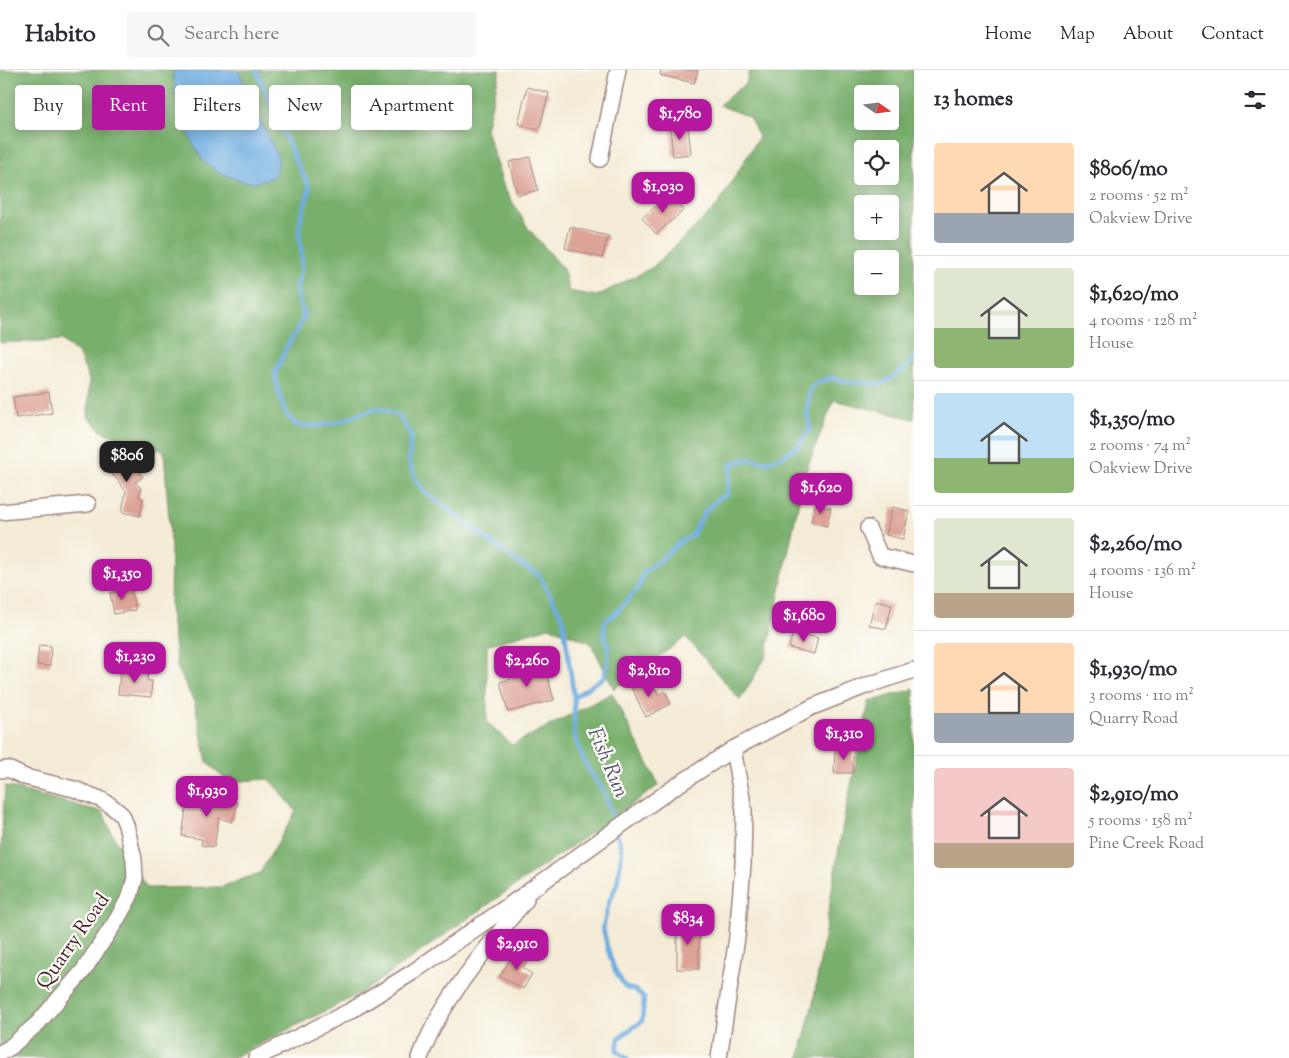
<!DOCTYPE html>
<html lang="en">
<head>
<meta charset="utf-8">
<style>
	:root { --surface:#fff; --page:#f7f7f7; --text:#2b2b33; --muted:#7c7c81; --line:#e1e1e2; --accent:#b5179e }
	body { margin:0; font-family:"Sorts Mill Goudy",serif; background:var(--page); color:var(--text); height:100vh; display:flex; flex-direction:column; font-size:19px; white-space:nowrap }
	* { box-sizing:border-box; margin:0 }
	p { font-size:16px; color:var(--muted) }
	.icon { flex:none; width:28px; height:28px; fill:none; stroke:currentColor; stroke-width:2; stroke-linecap:round; stroke-linejoin:round }
	.map { position:relative; flex:1; overflow:hidden }
	.sheet { display:flex; flex-direction:column; background:var(--surface); width:375px }
	.sheet>* { flex:none }
	.banner { position:absolute; left:15px; top:15px; width:475px; height:45px; display:flex; gap:10px }
	.needle { width:32px; rotate:104deg }
	.tools { position:absolute; left:854px; top:15px; display:grid; gap:10px }
	.tools a { display:grid; place-items:center; width:45px; height:45px; border-radius:5px; background:var(--surface); box-shadow:0 2px 12px #0003; font-size:25px }
	.price { position:absolute; translate:-50% -42px; padding:0 11px; border-radius:10px; background:var(--accent); color:#fff; font-size:16px; line-height:32px; filter:drop-shadow(0 1px 2px #0008) }
	.price::after { content:''; position:absolute; left:50%; top:30px; width:15px; height:11px; margin-left:-8px; background:inherit; clip-path:polygon(0 0,100% 0,50% 100%) }
	.price.on { background:#222; color:#fff }
	ul { padding:0; list-style:none }
	li { display:flex; align-items:center; gap:15px; height:125px; padding:0 20px }
	li+li { border-top:1px solid var(--line) }
	li span { display:grid; place-items:center; flex:none; width:140px; height:100px; border-radius:5px; color:#555 }
	li>.icon { margin-inline-start:auto }
	span .icon { width:60px; height:60px; fill:#fffc; stroke-width:1 }
	li b { font-size:21px }
	h2 { display:flex; justify-content:space-between; align-items:center; height:60px; padding:0 20px; font-size:21px }
	.tag { padding:0 18px; border-radius:5px; background:var(--surface); box-shadow:0 2px 12px #0003; font-size:18px; line-height:45px }
	.tag.on { background:var(--accent); color:#fff }
	header { display:flex; align-items:center; gap:30px; box-sizing:border-box; height:70px; padding:0 25px; background:var(--surface); border-bottom:1px solid var(--line) }
	header strong { font-size:24px }
	nav { display:flex; gap:28px; margin-inline-start:auto; font-size:18px }
	.search { width:350px; height:45px; background:var(--page); display:flex; align-items:center; gap:12px; box-sizing:border-box; padding:0 18px; border-radius:5px; color:var(--muted); font-size:19px }
	main { display:flex; flex:1; min-height:0 }
	.map>svg:first-child { display:block }
	.forest { fill:#78af6c; stroke:#61674c; fill-rule:evenodd }
	.water { fill:#6eade1; stroke:#5c6686 }
	.lines { fill:none; stroke-linecap:round; stroke-linejoin:round }
	.stream { stroke:#6eade1; stroke-width:4.5 }
	.building { fill:#dda396 }
	.minor-casing { stroke:#9f8681; stroke-width:18 }
	.minor { stroke:#fff; stroke-width:15 }
	.labels { text-anchor:middle; dominant-baseline:central; stroke-width:4.5; stroke-linejoin:round; paint-order:stroke }
	.street-label { font-size:20px; fill:#4a1f2b; stroke:#fdfcf7 }
	.water-label { font-size:21px; font-style:italic; fill:#585874; stroke:#fdfcf7 }
</style>
</head>
<body>
<header>
<strong>Habito</strong>
<div class="search"><svg class="icon" aria-label="search" viewBox="0 0 24 24"><circle cx="10" cy="10" r="6"/><path d="M15 15l6 6"/></svg>Search here</div>
<nav><a>Home</a><a>Map</a><a>About</a><a>Contact</a></nav>
</header>
<main>
<div class="map">
<svg width="914" height="988" viewBox="0 0 914 988">
	<rect width="100%" height="100%" fill="#fdfcf7"/>
	<filter id="ink" filterUnits="userSpaceOnUse"><feTurbulence type="fractalNoise" baseFrequency=".02" numOctaves="2"/><feDisplacementMap in="SourceGraphic" scale="10" xChannelSelector="R" yChannelSelector="G"/><feConvolveMatrix kernelMatrix="1 2 1 2 8 2 1 2 1" color-interpolation-filters="sRGB"/></filter>
	<filter id="wash" filterUnits="userSpaceOnUse"><feTurbulence type="fractalNoise" baseFrequency=".0096" numOctaves="4" result="noise"/><feDisplacementMap in="SourceGraphic" scale="20" xChannelSelector="R" yChannelSelector="G"/><feGaussianBlur stdDeviation="1.12" result="paint"/><feColorMatrix in="noise" values="0 0 0 0 0 0 0 0 0 0 0 0 0 0 0 0 0 1.4 0 .05"/><feComposite in="paint" operator="in"/></filter>
	<g filter="url(#wash)">
		<rect width="100%" height="100%" fill="#f4ecd7"/>
		<g class="forest">
			<path d="M0,0H500L486,59L504,118L528,158L563,198L569,221L597,226L653,197L717,136L759,67L749,47L719,35L746,13L750,0H914V348L913,349L834,330L805,403L766,587L740,630L686,567L614,619L591,573L549,557L487,575V652L512,675L612,623L659,715L363,922L232,988H0V795L5,716L103,742L112,764L147,818L221,817L260,803L296,741L269,709L228,712L207,692L195,634L177,597L170,537L171,478L164,381L102,362L88,347L89,310L79,285L62,270L0,273ZM862,24H890V51H862ZM862,79H890V106H862ZM862,134H890V161H862ZM862,189H890V216H862Z"/>
			<polygon points="914,619 914,988 799,988 813,933 844,748 869,632"/>
		</g>
		<polygon class="water" points="173,0 238,0 279,90 274,107 253,113 239,110 219,103 203,91 191,70 175,24"/>
		<g class="lines">
			<g class="stream">
				<polyline points="256,0 295,89 310,118 301,147 299,160 302,188 301,202 296,220 304,245 298,259 286,278 275,304 279,323 286,344 297,355 317,356 342,351 363,342 380,338 398,345 411,364 409,391 415,408 422,419 514,490 539,505 563,548 574,627"/>
				<path d="M615,755L605,724L584,692L574,664V627L604,607L608,589V576L604,563L605,551L617,542L639,517L643,503L658,492L682,470L692,466C702,447 706,434 727,424L731,394L746,389L767,392L779,388L797,377L810,359L807,343L810,319L818,312L832,308L849,312L882,314L906,298L914,287"/>
				<polyline points="617,763 622,781 617,814 609,832 603,858 608,880 615,901 626,918 635,920 644,928 642,951 619,968 617,981 627,988"/>
			</g>
		</g>
		<g id="blocks">
			<g class="building">
				<polygon points="661,0 698,0 694,13 660,5"/>
				<polygon points="527,17 549,23 539,60 518,54"/>
				<polygon points="688,56 691,84 673,86 670,58"/>
				<polygon points="530,87 538,120 517,125 509,92"/>
				<polygon points="670,124 684,140 656,164 642,148"/>
				<polygon points="570,157 608,166 602,188 565,178"/>
				<polygon points="49,322 52,343 16,348 13,327"/>
				<polygon points="116,383 123,390 130,387 143,407 135,412 141,418 139,427 143,428 140,446 122,442 126,421 104,394"/>
				<polygon points="815,435 831,438 827,456 811,452"/>
				<polygon points="892,437 909,441 903,469 886,465"/>
				<polygon points="131,519 135,540 114,544 110,523"/>
				<polygon points="876,530 892,534 886,559 869,555"/>
				<polygon points="793,562 818,568 814,584 789,578"/>
				<polygon points="39,575 51,576 50,596 37,595"/>
				<polygon points="544,593 554,630 508,642 500,612 511,609 510,602"/>
				<polygon points="131,600 148,601 147,611 152,611 151,627 118,624 120,602 130,603"/>
				<polygon points="645,607 652,621 656,619 658,625 665,621 671,634 646,647 630,615"/>
				<polygon points="835,678 853,679 853,703 834,703"/>
				<polygon points="188,727 216,731 218,727 238,733 232,752 219,748 214,777 201,775 202,769 182,766"/>
				<rect x="677" y="854" width="22" height="45"/>
				<polygon points="515,881 529,889 523,898 532,904 523,919 500,906"/>
			</g>
		</g>
	</g>
	<g filter="url(#ink)">
		<use href="#blocks" fill-opacity="0" stroke="#9f8681" stroke-width="1"/>
		<g class="lines">
			<defs>
				<g id="minor">
					<polyline points="600,89 618,0"/>
					<polyline points="0,442 88,434"/>
					<polyline points="868,458 880,486 914,494"/>
					<polyline points="0,700 8,699 25,707 74,719 100,729 110,735 122,745 126,755 134,789 135,808 130,826 116,851 83,901 38,953 9,978 0,983"/>
					<polyline points="256,988 352,940 413,902 538,815 670,720 733,679 812,637 868,615 914,600"/>
					<path d="M420,988C430,959 445,936 462,911C482,883 504,856 526,830"/>
					<polyline points="719,988 737,867 743,795 744,740 733,679"/>
				</g>
			</defs>
			<use href="#minor" class="minor-casing"/>
			<use href="#minor" class="minor"/>
		</g>
	</g>
	<g class="labels">
		<g class="street-label">
			<text transform="translate(74 872) rotate(-55)">Quarry Road</text>
		</g>
		<g class="water-label">
			<text transform="translate(607 693) rotate(67)">Fish Run</text>
		</g>
	</g>
</svg>
<div class="tools">
<a><svg class="needle" viewBox="-14 -14 28 28"><path d="M0-13l5 13h-10z" fill="#e53935"/><path d="M0 13l5-13h-10z" fill="#7c7c81"/></svg></a>
<a><svg class="icon" aria-label="locate" viewBox="0 0 24 24"><circle cx="12" cy="12" r="6"/><path d="M12 2v4M12 18v4M2 12h4M18 12h4"/></svg></a>
<a>+</a>
<a>−</a>
</div>
<b class="price" style="left:680px;top:71px">$1,780</b>
<b class="price" style="left:663px;top:144px">$1,030</b>
<b class="price on" style="left:127px;top:413px">$806</b>
<b class="price" style="left:821px;top:445px">$1,620</b>
<b class="price" style="left:122px;top:531px">$1,350</b>
<b class="price" style="left:804px;top:573px">$1,680</b>
<b class="price" style="left:135px;top:614px">$1,230</b>
<b class="price" style="left:527px;top:618px">$2,260</b>
<b class="price" style="left:649px;top:628px">$2,810</b>
<b class="price" style="left:844px;top:691px">$1,310</b>
<b class="price" style="left:207px;top:748px">$1,930</b>
<b class="price" style="left:688px;top:876px">$834</b>
<b class="price" style="left:517px;top:901px">$2,910</b>
<div class="banner">
<a class="tag">Buy</a>
<a class="tag on">Rent</a>
<a class="tag">Filters</a>
<a class="tag">New</a>
<a class="tag">Apartment</a>
</div>
</div>
<section class="sheet">
<h2>13 homes<svg class="icon" aria-label="filters" viewBox="0 0 24 24"><path d="M4 7h16M4 17h16"/><circle cx="9" cy="7" r="2"/><circle cx="15" cy="17" r="2"/></svg></h2>
<ul>
<li><span style="background:linear-gradient(#ffd9b3 70%,#9aa5b1 0)"><svg class="icon" aria-label="home" viewBox="0 0 24 24"><path d="M3 11l9-7 9 7M6 9v11h12V9"/></svg></span><div><b>$806/mo</b><p>2 rooms · 52 m²</p><p>Oakview Drive</p></div></li>
<li><span style="background:linear-gradient(#dfe7d0 60%,#8fb573 0)"><svg class="icon" aria-label="home" viewBox="0 0 24 24"><path d="M3 11l9-7 9 7M6 9v11h12V9"/></svg></span><div><b>$1,620/mo</b><p>4 rooms · 128 m²</p><p>House</p></div></li>
<li><span style="background:linear-gradient(#bfe0f5 65%,#8fb573 0)"><svg class="icon" aria-label="home" viewBox="0 0 24 24"><path d="M3 11l9-7 9 7M6 9v11h12V9"/></svg></span><div><b>$1,350/mo</b><p>2 rooms · 74 m²</p><p>Oakview Drive</p></div></li>
<li><span style="background:linear-gradient(#dfe7d0 75%,#b9a48a 0)"><svg class="icon" aria-label="home" viewBox="0 0 24 24"><path d="M3 11l9-7 9 7M6 9v11h12V9"/></svg></span><div><b>$2,260/mo</b><p>4 rooms · 136 m²</p><p>House</p></div></li>
<li><span style="background:linear-gradient(#ffd9b3 70%,#9aa5b1 0)"><svg class="icon" aria-label="home" viewBox="0 0 24 24"><path d="M3 11l9-7 9 7M6 9v11h12V9"/></svg></span><div><b>$1,930/mo</b><p>3 rooms · 110 m²</p><p>Quarry Road</p></div></li>
<li><span style="background:linear-gradient(#f6c9c9 75%,#b9a48a 0)"><svg class="icon" aria-label="home" viewBox="0 0 24 24"><path d="M3 11l9-7 9 7M6 9v11h12V9"/></svg></span><div><b>$2,910/mo</b><p>5 rooms · 158 m²</p><p>Pine Creek Road</p></div></li>
</ul>
</section>
</main>
</body>
</html>
